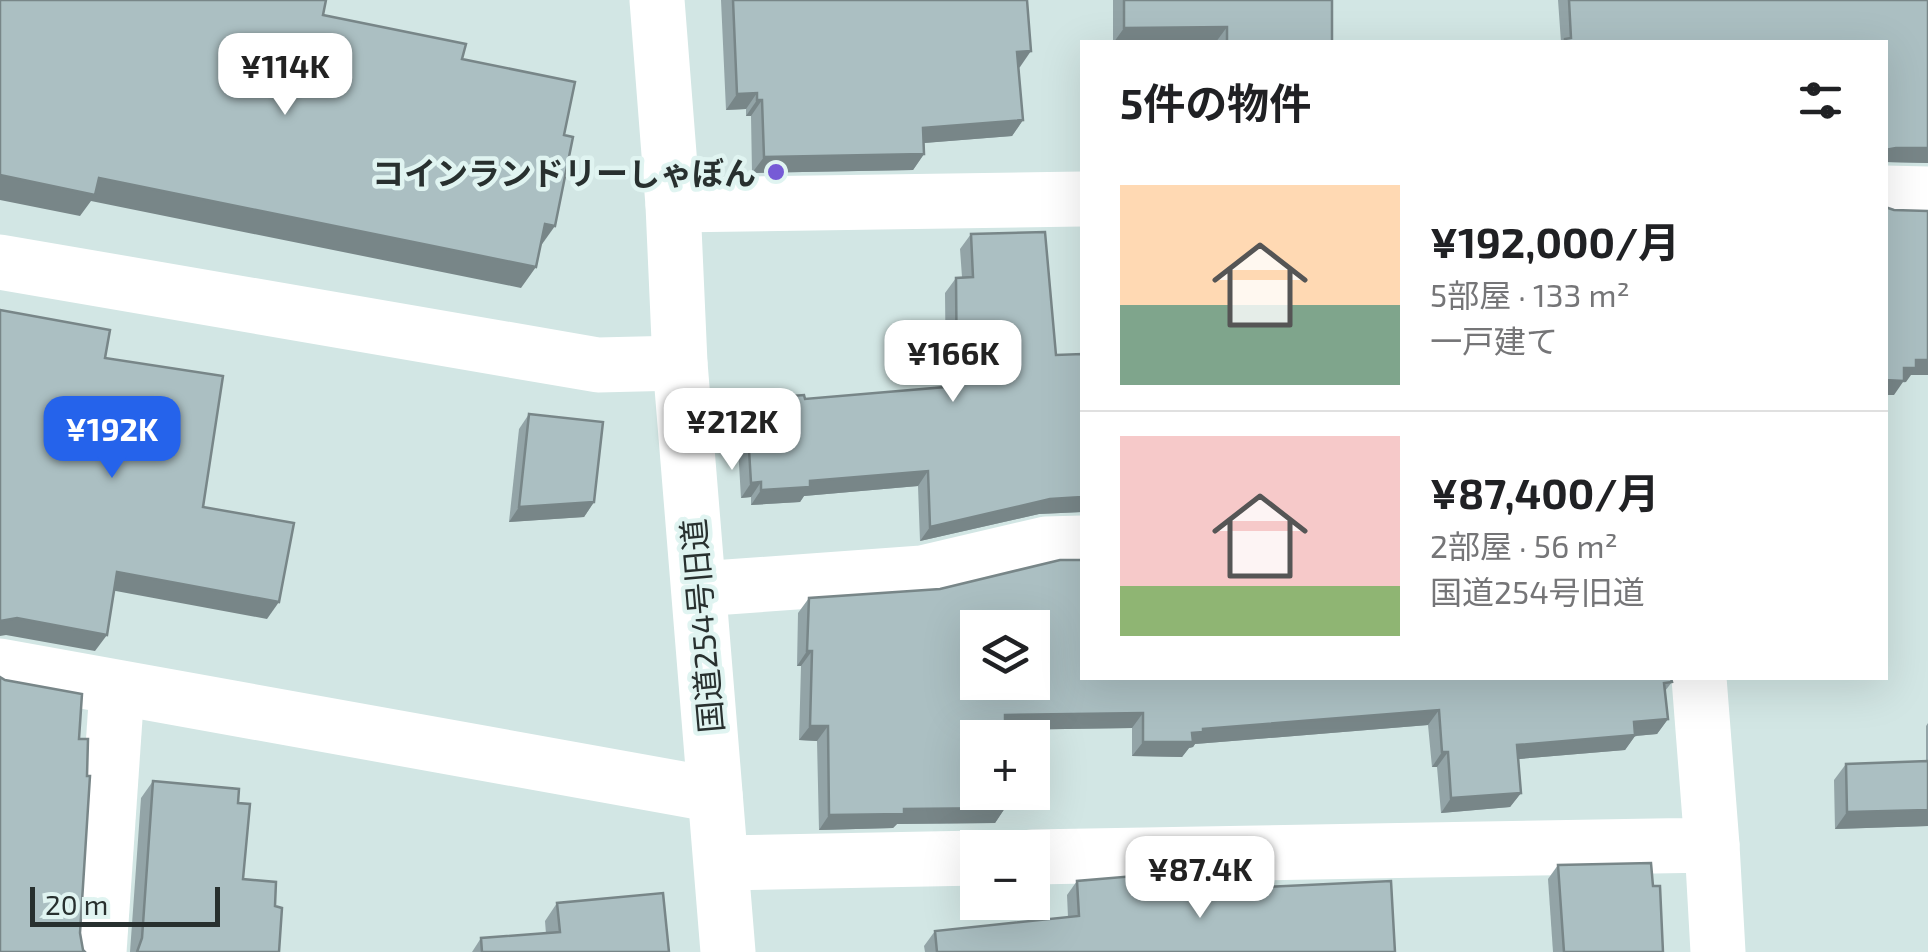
<!DOCTYPE html>
<html lang="ja">
<head>
<meta charset="utf-8">
<style>
	:root { --surface:#fff; --page:#f2f2f2; --text:#202124; --muted:#757577; --line:#e0e0e0; --accent:#2563eb }
	body { margin:0; font-family:"Exo 2","Noto Sans JP",sans-serif; background:var(--page); color:var(--text); height:100vh; display:flex; flex-direction:column; font-size:38px; white-space:nowrap }
	* { box-sizing:border-box; margin:0 }
	p { font-size:32px; color:var(--muted) }
	.icon { flex:none; width:55px; height:55px; fill:none; stroke:currentColor; stroke-width:2; stroke-linecap:round; stroke-linejoin:round }
	.map { position:relative; flex:1; overflow:hidden }
	.details { position:absolute; left:1080px; top:40px; width:808px; height:640px; display:flex; flex-direction:column; background:var(--surface); border-radius:0px; box-shadow:0 10px 40px #0002 }
	.details>* { flex:none }
	.fabs { position:absolute; left:960px; top:610px; display:grid; gap:20px }
	.fabs a { display:grid; place-items:center; width:90px; height:90px; border-radius:0px; background:var(--surface); box-shadow:0 10px 40px #0002; font-size:50px }
	.scale { position:absolute; left:30px; bottom:25px; width:190px; box-sizing:border-box; padding-left:10px; border:5px solid #28302f; border-top:0; font-size:28px; line-height:35px; white-space:nowrap; color:#28302f; -webkit-text-stroke:8px #e0f4f1; paint-order:stroke }
	.price { position:absolute; translate:-50% -85px; padding:0 22px; border-radius:20px; background:#fff; color:#222; font-size:32px; line-height:65px; filter:drop-shadow(0 2px 5px #0008) }
	.price::after { content:''; position:absolute; left:50%; top:60px; width:30px; height:22px; margin-left:-15px; background:inherit; clip-path:polygon(0 0,100% 0,50% 100%) }
	.price.active { background:var(--accent); color:#fff }
	ul { padding:0; list-style:none }
	li { display:flex; align-items:center; gap:30px; height:250px; padding:0 40px }
	li+li { border-top:2px solid var(--line) }
	li span { display:grid; place-items:center; flex:none; width:280px; height:200px; border-radius:0px; color:#555 }
	li>.icon { margin-inline-start:auto }
	span .icon { width:120px; height:120px; fill:#fffc; stroke-width:1 }
	li b { font-size:42px }
	h2 { display:flex; justify-content:space-between; align-items:center; height:120px; padding:0 40px; font-size:42px }
	.map>svg:first-child { display:block }
	.lines { fill:none; stroke-linecap:round; stroke-linejoin:round }
	.minor { stroke:#fff; stroke-width:55 }
	.wall { fill:#93a4a7 }
	.shaded-wall { fill:#788688 }
	.building { fill:#abbfc2; stroke:#788688; stroke-width:2.5; fill-rule:evenodd }
	.poi-dot { fill:#765bd6; stroke:#e0f4f1; stroke-width:4 }
	.labels { text-anchor:middle; dominant-baseline:central; stroke-width:9; stroke-linejoin:round; paint-order:stroke }
	.poi-label { font-size:32px; font-weight:bold; fill:#28302f; stroke:#e0f4f1; text-anchor:end }
	.street-label { font-size:32px; fill:#28302f; stroke:#e0f4f1 }
</style>
</head>
<body>
<div class="map">
<svg width="1928" height="952" viewBox="0 0 1928 952">
	<rect width="100%" height="100%" fill="#d2e6e4"/>
	<g class="lines">
		<g class="minor">
			<polyline points="657,0 673,205 680,363 728,952"/>
			<polyline points="1885,193 1928,194"/>
			<polyline points="673,205 1082,199"/>
			<polyline points="0,262 598,365 680,363"/>
			<polyline points="699,589 922,573 1046,544 1082,543"/>
			<polyline points="0,666 715,795"/>
			<polyline points="1712,845 1718,952"/>
			<polyline points="1032,857 1712,845 1699,678"/>
			<polyline points="722,863 978,858"/>
			<polyline points="99,952 117,689"/>
		</g>
	</g>
	<g class="wall">
		<polygon points="721,0 1027,0 1020,67 1019,68 1023,120 1012,136 923,143 924,154 913,170 752,173 751,116 746,116 746,109 726,110"/>
		<rect x="1113" y="0" width="219" height="42"/>
		<polygon points="1558,0 1928,0 1928,163 1885,162 1885,42 1561,42"/>
		<polygon points="971,234 1056,355 1082,354 1082,512 1039,514 920,541 918,486 804,496 800,502 751,505 751,497 741,498 736,414 746,399 805,399 946,387 945,293 956,278 962,277 960,249"/>
		<polygon points="529,414 594,502 584,517 509,522 519,429"/>
		<polygon points="940,589 1672,682 1665,691 1668,719 1657,734 1635,736 1625,750 1518,759 1521,793 1510,807 1441,813 1437,767 1432,767 1428,725 1195,744 1193,747 1189,748 1182,757 1132,756 1132,728 1005,730 1005,808 995,823 897,824 893,828 819,830 817,741 799,740 801,666 797,666 798,613 809,598"/>
		<polygon points="1928,723 1928,826 1835,829 1834,780 1846,764 1926,761 1926,726"/>
		<polygon points="153,781 238,803 243,879 275,906 279,952 130,952 141,798"/>
		<polygon points="1558,865 1653,886 1663,952 1553,952 1548,879"/>
		<polygon points="1077,881 1135,892 1244,888 1395,952 925,952 924,946 935,931 1068,917 1067,895"/>
		<polygon points="557,903 669,952 472,952 481,938 546,934 545,921"/>
	</g>
	<g class="shaded-wall">
		<polygon points="1227,27 1216,42 1114,42 1124,28"/>
		<polygon points="1031,51 1020,67 1006,69 1017,52"/>
		<polygon points="757,93 746,109 726,110 737,94"/>
		<polygon points="757,100 762,100 751,116 746,116"/>
		<polygon points="1023,120 1012,136 912,144 923,128"/>
		<polygon points="1896,148 1928,148 1928,163 1885,162 1885,150"/>
		<polygon points="924,154 913,170 752,173 764,157"/>
		<polygon points="0,175 99,178 536,267 521,288 91,201 80,216 0,200"/>
		<polygon points="545,224 555,226 540,247"/>
		<polygon points="1916,360 1928,360 1928,375 1911,375 1906,382 1903,382 1894,395 1885,395 1885,380"/>
		<polygon points="928,471 918,486 804,496 800,502 751,505 761,490 810,481"/>
		<polygon points="761,482 751,497 741,498 751,483"/>
		<polygon points="1082,497 1082,512 1039,514 920,541 930,527 1050,499"/>
		<polygon points="594,502 584,517 509,522 519,507"/>
		<polygon points="117,572 279,602 267,619 105,589"/>
		<polygon points="17,618 107,635 95,651 6,635 0,636 0,621"/>
		<polygon points="807,651 812,651 801,666 797,666"/>
		<polygon points="1439,710 1428,725 1195,744 1193,747 1189,748 1182,757 1132,756 1143,742 1203,729"/>
		<polygon points="1143,713 1132,728 995,730 1005,715"/>
		<polygon points="1668,719 1657,734 1635,736 1625,750 1507,760 1517,745 1634,722"/>
		<polygon points="810,726 828,726 817,741 799,740"/>
		<polygon points="1442,752 1448,752 1437,767 1432,767"/>
		<polygon points="1521,793 1510,807 1441,813 1451,798"/>
		<polygon points="1005,808 995,823 897,824 893,828 819,830 829,815 904,809"/>
		<polygon points="1928,810 1928,826 1835,829 1847,812"/>
	</g>
	<g class="building">
		<polygon points="0,0 326,0 323,15 466,44 462,59 575,82 564,135 573,137 555,226 545,224 536,267 99,178 95,195 0,175"/>
		<polygon points="733,0 1027,0 1031,51 1017,52 1023,120 923,128 924,154 764,157 762,100 757,100 757,93 737,94"/>
		<polygon points="1124,0 1332,0 1332,42 1227,42 1227,27 1124,28"/>
		<polygon points="1569,0 1928,0 1928,148 1896,148 1885,150 1885,42 1565,42 1565,39 1571,38"/>
		<polygon points="1885,207 1894,210 1928,211 1928,360 1916,360 1916,368 1904,368 1904,381 1885,380"/>
		<polygon points="1045,232 1056,355 1082,354 1082,497 1050,499 930,527 928,471 810,481 810,487 761,490 761,482 751,483 746,399 804,395 805,399 957,386 956,278 973,277 971,234"/>
		<polygon points="0,310 110,330 105,358 223,376 203,507 294,523 279,602 117,572 107,635 17,618 0,621"/>
		<polygon points="529,414 603,422 594,502 519,507"/>
		<path d="M1060,560H1082V678H1671L1672,682L1664,683L1668,719L1634,722L1635,735L1517,745L1521,793L1451,798L1448,752H1442L1439,710L1203,729V732L1192,733L1193,742H1143V713L1005,715V738H978V792H1005V808L904,809V814L829,815L828,726H810L812,651H807L809,598L940,589ZM978,628H1032V682H978Z"/>
		<polygon points="0,677 5,680 82,694 79,739 88,739 87,776 90,776 80,933 83,950 85,952 0,952"/>
		<polygon points="1928,761 1928,810 1847,812 1846,764"/>
		<polygon points="153,781 239,789 238,803 250,804 243,879 276,882 275,906 282,908 279,952 137,952 142,938"/>
		<polygon points="1651,863 1653,886 1660,886 1663,952 1564,952 1558,865"/>
		<polygon points="1134,876 1135,892 1243,885 1244,888 1391,881 1395,952 937,952 935,931 1079,916 1077,881"/>
		<polygon points="663,893 669,952 482,952 481,938 560,932 557,903"/>
	</g>
	<circle class="poi-dot" cx="776" cy="172" r="10"/>
	<g class="labels">
		<g class="poi-label">
			<text x="756" y="172">コインランドリーしゃぼん</text>
		</g>
		<g class="street-label">
			<text transform="translate(701 626) rotate(-95)">国道254号旧道</text>
		</g>
	</g>
</svg>
<div class="fabs">
<a><svg class="icon" aria-label="layers" viewBox="0 0 24 24"><path d="M12 4l9 5-9 5-9-5zM3 14l9 5 9-5"/></svg></a>
<a>+</a>
<a>−</a>
</div>
<div class="scale">20 m</div>
<b class="price" style="left:285px;top:118px">¥114K</b>
<b class="price" style="left:953px;top:405px">¥166K</b>
<b class="price" style="left:732px;top:473px">¥212K</b>
<b class="price active" style="left:112px;top:481px">¥192K</b>
<b class="price" style="left:1200px;top:921px">¥87.4K</b>
<section class="details">
<h2>5件の物件<svg class="icon" aria-label="filters" viewBox="0 0 24 24"><path d="M4 7h16M4 17h16"/><circle cx="9" cy="7" r="2"/><circle cx="15" cy="17" r="2"/></svg></h2>
<ul>
<li><span style="background:linear-gradient(#ffd9b3 60%,#7fa58c 0)"><svg class="icon" aria-label="home" viewBox="0 0 24 24"><path d="M3 11l9-7 9 7M6 9v11h12V9"/></svg></span><div><b>¥192,000/月</b><p>5部屋 · 133 m²</p><p>一戸建て</p></div></li>
<li><span style="background:linear-gradient(#f6c9c9 75%,#8fb573 0)"><svg class="icon" aria-label="home" viewBox="0 0 24 24"><path d="M3 11l9-7 9 7M6 9v11h12V9"/></svg></span><div><b>¥87,400/月</b><p>2部屋 · 56 m²</p><p>国道254号旧道</p></div></li>
</ul>
</section>
</div>
</body>
</html>
